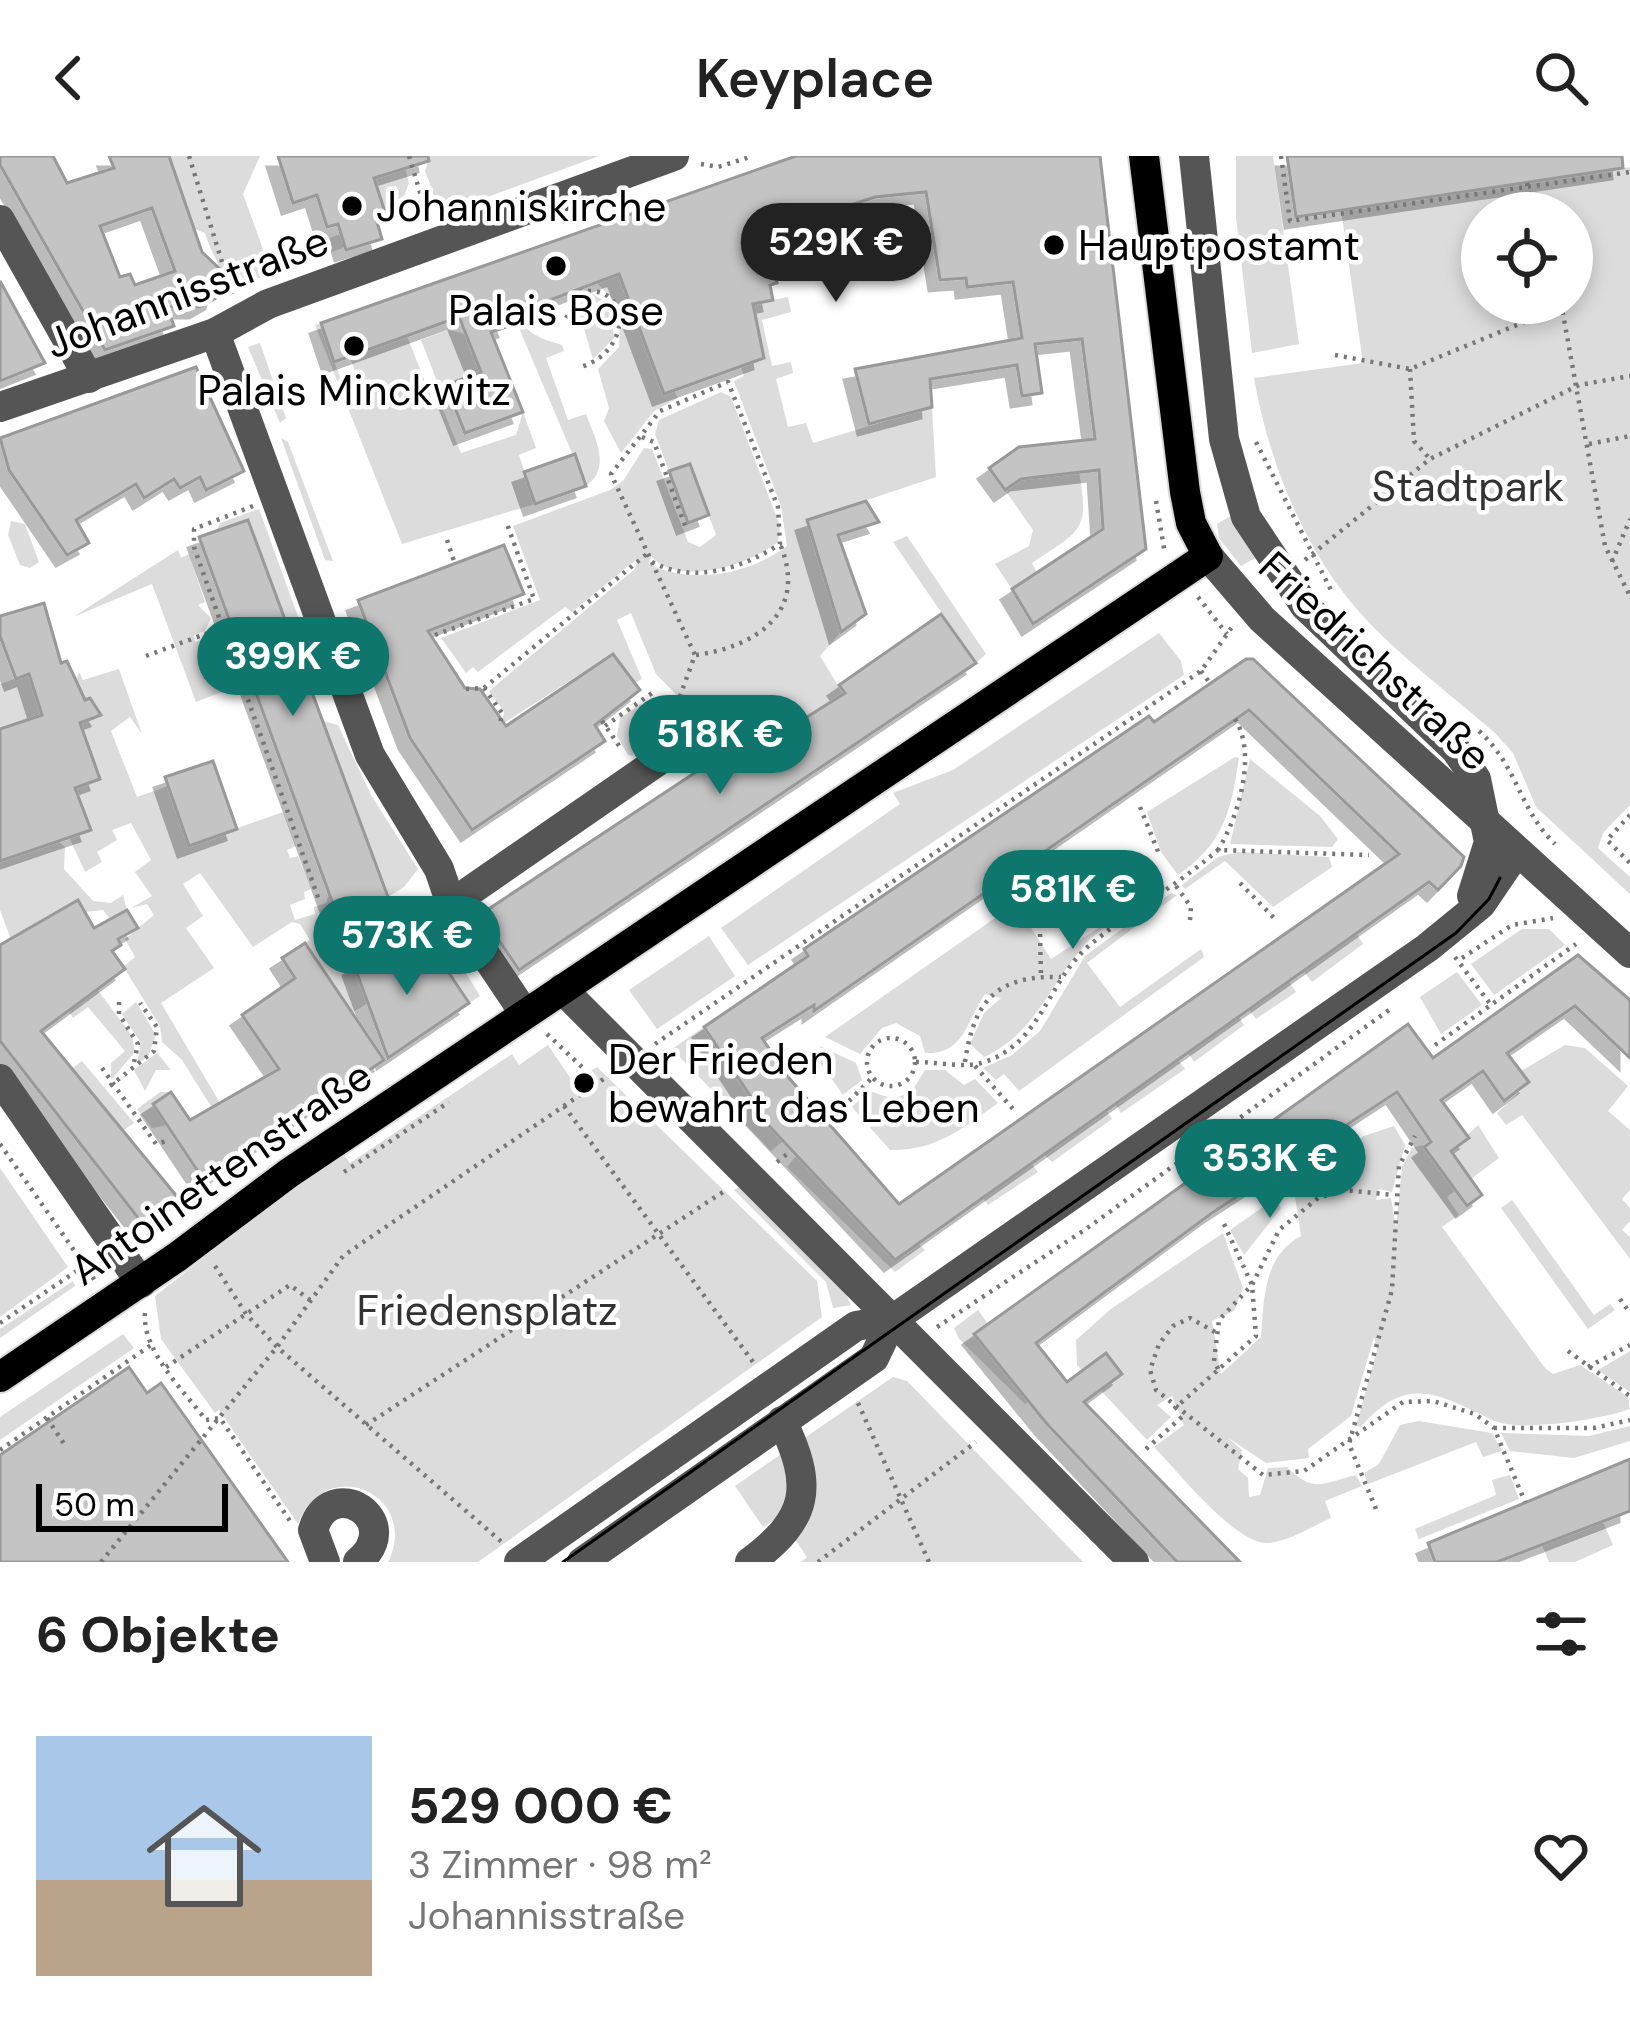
<!DOCTYPE html>
<html lang="de">
<head>
<meta charset="utf-8">
<style>
	:root { --surface:#fff; --page:#f6f6f6; --text:#222; --muted:#767676; --accent:#0f766e }
	body { margin:0; font-family:"DM Sans",sans-serif; background:var(--page); color:var(--text); height:100vh; display:flex; flex-direction:column; font-size:45px; white-space:nowrap }
	* { box-sizing:border-box; margin:0 }
	p { font-size:39px; color:var(--muted) }
	.icon { flex:none; width:66px; height:66px; fill:none; stroke:currentColor; stroke-width:2; stroke-linecap:round; stroke-linejoin:round }
	.map { position:relative; height:1406px; overflow:hidden }
	.drawer { display:flex; flex-direction:column; background:var(--surface); flex:1 }
	.drawer>* { flex:none }
	.controls { position:absolute; left:1461px; top:36px; display:grid; gap:24px }
	.controls a { display:grid; place-items:center; width:132px; height:132px; border-radius:50%; background:var(--surface); box-shadow:0 6px 18px #0003; font-size:60px }
	.scale { position:absolute; left:36px; bottom:30px; width:192px; box-sizing:border-box; padding-left:12px; border:6px solid #000; border-top:0; font-size:33px; line-height:42px; white-space:nowrap; color:#000; -webkit-text-stroke:9px #fff; paint-order:stroke }
	.price { position:absolute; translate:-50% -102px; padding:0 27px; border-radius:42px; background:var(--accent); color:#fff; font-size:39px; line-height:78px; filter:drop-shadow(0 3px 6px #0008) }
	.price::after { content:''; position:absolute; left:50%; top:72px; width:36px; height:27px; margin-left:-18px; background:inherit; clip-path:polygon(0 0,100% 0,50% 100%) }
	.price.active { background:#222; color:#fff }
	ul { padding:0; list-style:none }
	li { display:flex; align-items:center; gap:36px; height:300px; padding:0 36px }
	li span { display:grid; place-items:center; flex:none; width:336px; height:240px; border-radius:0px; color:#555 }
	li>.icon { margin-inline-start:auto }
	span .icon { width:144px; height:144px; fill:#fffc; stroke-width:1 }
	li b { font-size:51px }
	h2 { display:flex; justify-content:space-between; align-items:center; height:144px; padding:0 36px; font-size:51px }
	header { display:flex; justify-content:space-between; align-items:center; height:156px; padding:0 36px; background:var(--surface); font-size:54px; font-weight:600 }
	.map>svg:first-child { display:block }
	.green { fill:#dcdcdc; fill-rule:evenodd }
	.building { fill:#c4c4c4; stroke:#999; stroke-width:3; fill-rule:evenodd; filter:url(#shadow) }
	.lines { fill:none; stroke-linecap:round; stroke-linejoin:round }
	.major-casing { stroke:#dbdbdb; stroke-width:34 }
	.path { stroke:#777; stroke-width:4.5; stroke-dasharray:3 6; stroke-linecap:butt }
	.minor { stroke:#555; stroke-width:30 }
	.major { stroke:#000; stroke-width:30 }
	.tram { stroke:#000; stroke-width:3 }
	.poi-dot { fill:#000; stroke:#fff; stroke-width:4.5 }
	.labels { text-anchor:middle; dominant-baseline:central; stroke-width:9; stroke-linejoin:round; paint-order:stroke }
	.poi-label { font-size:42px; fill:#000; stroke:#fff; text-anchor:start }
	.street-label { font-size:42px; fill:#000; stroke:#fff }
	.park-label { font-size:42px; fill:#333; stroke:#fff }
</style>
</head>
<body>
<header><svg class="icon" aria-label="back" viewBox="0 0 24 24"><path d="M15 5l-7 7 7 7"/></svg>Keyplace<svg class="icon" aria-label="search" viewBox="0 0 24 24"><circle cx="10" cy="10" r="6"/><path d="M15 15l6 6"/></svg></header>
<div class="map">
<svg width="1630" height="1406" viewBox="0 0 1630 1406">
	<defs>
		<filter id="shadow"><feDropShadow dx="-11" dy="11" stdDeviation="0" flood-color="#0004"/></filter>
	</defs>
	<rect width="100%" height="100%" fill="#fff"/>
	<g class="green">
		<path d="M169,0H260L243,38L272,118L221,133C225,112 210,97 205,77L195,73Z"/>
		<polygon points="402,0 409,27 398,57 377,64 374,56 384,52 374,22"/>
		<polygon points="430,0 599,0 441,58 425,15"/>
		<polygon points="1236,0 1273,0 1299,188 1252,197 1236,62"/>
		<path d="M1630,11V649L1603,677L1598,692L1630,721V738L1536,651L1513,597L1495,577C1448,536 1384,489 1346,440C1298,379 1267,297 1254,222L1363,207L1341,54ZM1482,57H1572V147H1482Z"/>
		<polygon points="341,78 345,91 304,106 300,92"/>
		<polygon points="619,118 664,238 674,235 678,242 654,255 621,297 604,265 609,252 598,213 619,191 621,152 596,126"/>
		<polygon points="589,136 611,149 614,182 593,203 574,140"/>
		<path d="M788,141L791,156L762,164L772,210L791,206L793,217L776,223L788,271L806,267L813,287L932,251L936,321L807,364L841,476L820,500L843,538L750,597L743,585L723,598L698,561L656,518L631,457L617,464L642,523L635,527L612,498L502,568L504,556L489,535L635,413L638,402L572,456L565,451L478,516L473,511L466,517L441,482L540,444L513,370L610,334L623,325L644,292L652,293L688,386L700,391L716,379L690,309L669,315L655,278L659,264L721,236L731,241L780,370L778,386C748,409 682,431 651,401L649,408C692,429 748,419 787,390L781,350L734,225L744,220L741,211L764,202L753,148Z"/>
		<path d="M517,156C526,179 540,182 562,189L564,195L546,202L568,264L586,258C595,283 612,312 586,330L513,158Z"/>
		<polygon points="321,167 343,230 358,225 350,201 407,180 435,251 441,249 461,297 516,279 523,256 536,292 519,299 535,348 402,388 315,169"/>
		<polygon points="448,174 466,178 483,220 446,229 453,247 445,246 421,184"/>
		<polygon points="260,187 286,262 280,267 248,191"/>
		<polygon points="281,282 288,286 333,405 325,404"/>
		<path d="M1079,316C1090,377 1080,374 1032,407L1037,417L1012,433L995,408L1029,390L1033,374L1005,334L1020,323Z"/>
		<polygon points="259,353 321,524 313,539 249,364 216,375 220,367"/>
		<polygon points="1236,357 1257,401 1241,410 1219,382 1217,368"/>
		<polygon points="11,365 25,368 39,406 30,412 20,409 8,379"/>
		<polygon points="907,380 986,498 976,507 893,386"/>
		<polygon points="178,394 181,402 189,398 205,446 198,449 211,462 205,475 194,479 195,486 209,482 221,487 213,490 216,498 225,496 237,530 196,546 152,428 73,461"/>
		<polygon points="1159,477 1181,505 1184,519 748,809 721,772 900,648 893,637 953,614"/>
		<polygon points="119,513 142,578 130,561 111,575 137,641 168,630 189,689 283,656 296,690 287,694 290,702 298,700 311,733 304,736 305,743 290,749 295,764 315,758 314,751 326,747 329,738 337,759 379,744 367,754 386,788 361,805 384,837 352,857 305,787 310,784 300,768 292,766 253,791 200,717 183,728 203,760 186,772 214,812 161,847 223,952 215,957 182,904 162,886 160,870 126,815 112,820 135,801 125,783 154,759 147,748 131,752 152,740 135,716 151,704 131,667 112,674 117,684 97,696 102,706 85,716 69,681 90,674 80,646 0,672 0,657 99,623 80,567 101,559 90,542 0,573 0,528 29,518 35,535 76,523 79,516 83,524"/>
		<polygon points="641,548 645,554 633,600 628,599 617,580 620,562"/>
		<polygon points="323,565 338,569 371,639 418,713 404,731 388,741"/>
		<path d="M1235,601L1239,602C1231,655 1224,687 1178,719L1161,696L1147,656Z"/>
		<polygon points="1250,603 1320,660 1338,683 1332,691 1230,688"/>
		<polygon points="58,685 65,691 64,713 93,745 111,747 123,739 127,754 110,763 103,754 85,756 77,744 20,777 13,789 0,754 0,705"/>
		<polygon points="1238,696 1329,701 1332,711 1273,751 1225,705 1185,733 1182,729 1218,701"/>
		<path d="M1083,702L1088,708L1019,753L1051,803L1164,729L1166,733C1140,750 1102,768 1082,792C1049,831 1033,879 984,901L970,888L984,857L1001,842L985,838C966,866 964,899 925,897L920,880L896,867L882,872L860,898L825,881L998,760L1008,761L1005,754Z"/>
		<polygon points="1171,737 1177,739 1087,807 1120,851 1201,793 1204,801 1019,935 1004,918 996,924 983,912 1012,899 1040,875 1085,800"/>
		<polygon points="435,767 480,840 469,847 421,778"/>
		<polygon points="1522,773 1549,773 1565,789 1494,839 1471,808"/>
		<polygon points="1357,778 1363,788 1312,826 1304,816"/>
		<polygon points="709,780 735,820 657,873 629,834"/>
		<polygon points="1457,816 1482,849 1441,878 1420,841"/>
		<polygon points="1289,826 1296,836 1256,863 1249,854"/>
		<polygon points="97,833 132,880 135,896 111,924 111,907 125,895 88,851 73,862 68,854"/>
		<polygon points="136,846 156,879 148,901 137,907 141,887 122,858"/>
		<polygon points="1239,861 1244,869 1194,906 1188,897"/>
		<polygon points="704,871 757,950 754,954 783,985 771,995 672,893"/>
		<path d="M548,889L573,926L597,911L817,1125L822,1161L478,1406H388C421,1340 327,1295 298,1368L219,1254L215,1257L161,1183L155,1140L341,995L350,1007L512,898L519,909Z"/>
		<polygon points="1565,889 1585,892 1628,930 1608,955 1630,974 1630,1034 1622,1043 1630,1052 1630,1065 1622,1074 1630,1081 1630,1103 1522,959 1506,969 1497,957 1529,927 1521,915"/>
		<polygon points="820,890 856,907 862,924 843,939 821,908"/>
		<polygon points="157,897 171,914 156,914 145,935 134,914"/>
		<polygon points="1178,904 1185,913 1121,957 1115,948"/>
		<polygon points="82,905 134,967 124,974 73,912"/>
		<path d="M925,914H945L964,929L975,923L998,947C962,973 936,995 890,994L852,951L869,935L894,943L912,935Z"/>
		<polygon points="160,936 171,936 154,948 168,969 152,972 137,953"/>
		<polygon points="1106,954 1112,963 1052,1006 1044,998"/>
		<path d="M1478,969L1499,1002L1447,1041L1459,1059L1442,1071L1545,1212L1553,1218L1580,1209L1628,1241L1630,1253C1603,1263 1519,1277 1492,1264C1440,1239 1407,1217 1361,1271L1356,1270L1377,1194L1374,1181L1351,1260L1308,1293L1309,1302L1266,1307L1227,1281L1242,1294L1238,1313L1248,1322L1249,1341L1260,1339L1268,1312L1287,1311C1314,1338 1323,1327 1356,1319L1362,1330L1325,1345L1331,1362C1313,1370 1289,1385 1269,1387C1236,1390 1177,1314 1154,1291L1184,1269L1172,1240L1157,1249L1171,1261L1147,1284L1077,1209L1076,1184L1111,1153L1223,1077L1243,1132L1234,1155L1212,1165L1221,1218L1261,1181C1264,1144 1263,1100 1301,1080L1293,1027L1364,980L1394,970L1405,989L1392,1036L1379,1033L1376,1044L1391,1042L1396,1072L1402,1011L1412,992L1423,989L1447,1023L1463,1012L1451,995Z"/>
		<polygon points="796,1000 895,1103 919,1088 925,1094 895,1116 787,1011"/>
		<polygon points="1031,1007 1038,1016 988,1049 982,1041"/>
		<polygon points="0,1012 68,1111 0,1161"/>
		<polygon points="739,1031 843,1131 851,1149 833,1152 826,1126 734,1034"/>
		<polygon points="1276,1042 1281,1052 1244,1099 1230,1074"/>
		<polygon points="1512,1044 1594,1159 1610,1148 1615,1154 1588,1173 1501,1052"/>
		<polygon points="73,1125 75,1130 0,1182 0,1173"/>
		<polygon points="978,1154 988,1168 975,1179 1028,1246 1025,1248 959,1183 954,1172"/>
		<polygon points="123,1178 134,1192 0,1284 0,1261"/>
		<polygon points="1630,1195 1630,1236 1598,1214"/>
		<polygon points="893,1221 907,1225 1083,1406 801,1406 807,1401 779,1361 763,1371 735,1330"/>
		<polygon points="1419,1265 1492,1277 1502,1295 1483,1301 1476,1286 1368,1328 1364,1317 1379,1308 1400,1269"/>
		<polygon points="1630,1270 1630,1285 1574,1302 1510,1295 1501,1277 1589,1280"/>
		<polygon points="1510,1319 1519,1343 1419,1383 1415,1373 1496,1339 1492,1324"/>
		<polygon points="1603,1366 1613,1389 1575,1406 1549,1406 1542,1389"/>
	</g>
	<g class="building">
		<path d="M0,0H53L67,27L114,12L109,0H169L202,96L222,115L216,142L200,151H167L174,170L105,194L0,9ZM152,52L175,115L135,129L130,118L120,121L100,70Z"/>
		<polygon points="278,0 428,0 429,5 374,22 384,53 374,56 382,83 346,94 338,68 327,71 317,39 293,47"/>
		<polygon points="796,0 1100,0 1146,393 1033,468 1012,433 1103,373 1099,314 1021,323 1005,334 989,312 1019,291 1095,283 1082,183 1035,188 1042,237 1022,240 1017,209 930,223 932,251 869,268 855,213 1022,182 1013,126 967,131 966,122 940,124 926,36 875,41 766,77 777,127 770,129 773,144 753,148 764,202 664,238 619,118 505,161 509,170 491,176 523,256 465,277 446,229 481,216 459,161 334,206 321,167"/>
		<polygon points="1287,0 1622,0 1623,12 1296,61"/>
		<polygon points="0,125 45,207 0,225"/>
		<polygon points="196,211 244,315 206,334 200,321 180,332 174,323 144,342 136,328 76,364 89,387 67,399 9,314 0,282"/>
		<polygon points="575,298 586,330 535,348 524,316"/>
		<polygon points="690,308 709,359 688,367 669,315"/>
		<polygon points="866,345 879,366 838,379 866,458 841,476 807,364"/>
		<polygon points="248,364 388,741 337,759 199,381"/>
		<polygon points="504,389 524,438 428,475 465,532 480,533 506,570 613,498 640,534 595,569 605,585 472,674 410,582 358,444"/>
		<polygon points="44,447 61,507 67,505 85,544 90,542 101,559 80,567 100,623 75,632 91,674 0,705 0,573 42,559 29,518 16,523 0,480 0,460"/>
		<polygon points="941,458 976,507 519,814 481,758 743,585 750,597 845,537 839,529"/>
		<path d="M1246,503H1253L1464,701L1461,710L1438,734L1429,726L895,1104L754,954L757,950L704,871L808,800L804,793L1149,560L1154,566ZM1249,554L1399,698L899,1048L789,922L762,882L814,849V855Z"/>
		<polygon points="213,605 237,673 189,690 165,621"/>
		<polygon points="78,744 94,772 127,754 138,772 118,783 121,789 112,795 125,813 41,875 179,1043 142,1067 0,885 0,789"/>
		<polygon points="305,787 384,904 205,1026 153,948 171,936 190,964 279,913 242,859 295,822 282,802"/>
		<polygon points="386,788 408,823 439,802 469,847 388,902 354,809"/>
		<polygon points="1578,799 1630,844 1630,902 1575,850 1507,897 1529,926 1504,945 1483,915 1441,944 1469,982 1451,995 1482,1039 1467,1050 1424,991 1431,986 1397,936 1212,1057 1036,1187 1067,1226 1106,1197 1122,1218 1084,1246 1240,1406 1177,1406 1047,1268 974,1178 1408,868 1433,902"/>
		<polygon points="129,1211 147,1237 161,1227 288,1406 0,1406 0,1299"/>
		<polygon points="1630,1303 1630,1355 1497,1406 1435,1406 1428,1387"/>
	</g>
	<g class="lines">
		<defs>
			<polyline id="major" points="0,1221 177,1101 289,1017 1208,400 1191,367 1185,336 1144,0"/>
		</defs>
		<use href="#major" class="major-casing"/>
		<g class="path">
			<polyline points="189,0 232,138"/>
			<polyline points="409,0 428,63"/>
			<polyline points="1281,0 1290,65 1630,16"/>
			<polyline points="701,8 718,11 753,0"/>
			<polyline points="1527,27 1533,57"/>
			<polyline points="1561,147 1605,390 1630,440"/>
			<polyline points="475,159 483,172"/>
			<path d="M566,162L573,151L569,139C631,117 637,193 581,211"/>
			<polyline points="1335,199 1410,213 1563,150"/>
			<polyline points="1410,213 1414,285 1430,303"/>
			<polyline points="642,281 654,286 686,372"/>
			<polyline points="1256,286 1332,436"/>
			<polyline points="1589,288 1630,280"/>
			<polyline points="1156,345 1165,398"/>
			<polyline points="253,350 194,373 194,391 320,747"/>
			<polyline points="447,384 455,408"/>
			<polyline points="1305,404 1430,303 1579,229 1630,220"/>
			<path d="M652,406C694,428 741,413 780,388L778,351L728,226L660,255L611,318L695,499L680,540"/>
			<polyline points="1612,406 1630,363"/>
			<polyline points="1198,441 1227,478"/>
			<polyline points="435,479 534,443 506,365"/>
			<path d="M696,499C755,491 809,457 780,388"/>
			<polyline points="146,500 224,471"/>
			<polyline points="1201,515 1209,526"/>
			<polyline points="484,532 648,397"/>
			<polyline points="466,533 484,532 502,557 500,568"/>
			<path d="M1235,563C1257,598 1239,660 1218,694L1369,699"/>
			<polyline points="602,565 622,594"/>
			<polyline points="605,570 655,535"/>
			<path d="M1479,575C1519,612 1518,652 1555,688"/>
			<polyline points="1140,651 1159,698"/>
			<polyline points="1630,659 1607,684 1630,707"/>
			<polyline points="1240,727 1277,765"/>
			<polyline points="1176,730 1191,751 1190,764"/>
			<polyline points="1040,778 1041,819"/>
			<polyline points="1455,801 1491,849"/>
			<polyline points="1462,802 1512,769 1553,762"/>
			<polyline points="119,846 119,858 138,888 133,911"/>
			<polyline points="547,878 599,927"/>
			<circle cx="891" cy="906" r="24"/>
			<polyline points="655,888 1201,515 1232,471"/>
			<polyline points="1435,889 1576,788"/>
			<path d="M916,906C935,906 964,912 981,907C1043,889 1046,825 1091,788C1132,754 1178,729 1218,694"/>
			<path d="M965,906C974,844 997,819 1061,821"/>
			<polyline points="975,910 1014,954"/>
			<polyline points="102,912 156,988 167,985"/>
			<polyline points="110,930 154,895 157,871 140,847"/>
			<polyline points="564,950 756,1210"/>
			<polyline points="830,964 872,922"/>
			<polyline points="0,988 96,1126"/>
			<polyline points="777,1006 791,995"/>
			<polyline points="344,1016 449,946"/>
			<polyline points="215,1110 246,1158 277,1191 504,1388"/>
			<polyline points="1620,1143 1630,1157"/>
			<path d="M145,1157C142,1195 183,1234 206,1264L220,1262L290,1365"/>
			<polyline points="0,1167 84,1110"/>
			<polyline points="937,1171 1086,1073 1389,854"/>
			<polyline points="1215,1176 1190,1162 1173,1170 1159,1188 1150,1214 1156,1234 1263,1319 1304,1315 1403,1246 1433,1245 1475,1258 1494,1272 1525,1346"/>
			<polyline points="1568,1195 1630,1240"/>
			<polyline points="166,1211 290,1129 310,1144"/>
			<polyline points="1588,1211 1630,1189"/>
			<polyline points="1218,1213 1214,1205 1219,1164 1252,1129 1279,1074 1318,1042 1344,1034 1394,1039"/>
			<polyline points="858,1247 929,1406"/>
			<polyline points="1174,1253 1256,1180 1252,1129 1224,1068"/>
			<polyline points="47,1262 66,1291"/>
			<polyline points="366,1269 723,1036"/>
			<polyline points="1494,1272 1594,1272 1630,1264"/>
			<polyline points="1146,1293 1183,1260"/>
			<polyline points="0,1294 151,1189"/>
			<polyline points="1376,1353 1349,1288 1392,1134 1399,1010 1415,980"/>
			<polyline points="101,1406 277,1191 343,1100 611,918"/>
			<polyline points="818,1406 976,1286"/>
		</g>
		<g class="minor">
			<polyline points="1194,0 1224,283 1246,361 1305,450 1456,594 1476,623 1489,686 1472,740"/>
			<polyline points="0,64 89,222"/>
			<polyline points="215,177 370,599 439,713 451,748 525,858"/>
			<polyline points="0,251 215,177 268,148 674,0"/>
			<polyline points="1208,400 1262,463 1630,797"/>
			<polyline points="451,748 661,603 670,568"/>
			<polyline points="562,833 1134,1406"/>
			<polyline points="0,923 141,1127"/>
			<path d="M325,1406L313,1374C330,1316 407,1364 358,1406"/>
			<polyline points="519,1406 856,1170 892,1164 1427,792 1481,748 1517,695"/>
			<polyline points="582,1406 874,1202 892,1164"/>
			<path d="M750,1406C809,1362 814,1331 782,1265"/>
		</g>
		<use href="#major" class="major"/>
		<polyline class="tram" points="563,1406 1456,777 1489,743 1500,722"/>
	</g>
	<g class="poi-dot">
		<circle cx="352" cy="50" r="12"/>
		<circle cx="1054" cy="89" r="12"/>
		<circle cx="556" cy="110" r="12"/>
		<circle cx="354" cy="190" r="12"/>
		<circle cx="584" cy="927" r="12"/>
	</g>
	<g class="labels">
		<g class="poi-label">
			<text x="376" y="50">Johanniskirche</text>
			<text x="1078" y="89">Hauptpostamt</text>
			<text x="556" y="154" text-anchor="middle">Palais Bose</text>
			<text x="354" y="234" text-anchor="middle">Palais Minckwitz</text>
			<text x="608" y="903">Der Frieden<tspan x="608" dy="48">bewahrt das Leben</tspan></text>
		</g>
		<g class="street-label">
			<text transform="translate(187 136) rotate(-21)">Johannisstraße</text>
			<text transform="translate(1375 505) rotate(43)">Friedrichstraße</text>
			<text transform="translate(221 1017) rotate(-35)">Antoinettenstraße</text>
		</g>
		<g class="park-label">
			<text x="1468" y="330">Stadtpark</text>
			<text x="487" y="1154">Friedensplatz</text>
		</g>
	</g>
</svg>
<div class="controls">
<a><svg class="icon" aria-label="locate" viewBox="0 0 24 24"><circle cx="12" cy="12" r="6"/><path d="M12 2v4M12 18v4M2 12h4M18 12h4"/></svg></a>
</div>
<div class="scale">50 m</div>
<b class="price active" style="left:836px;top:149px">529K €</b>
<b class="price" style="left:293px;top:563px">399K €</b>
<b class="price" style="left:720px;top:641px">518K €</b>
<b class="price" style="left:1073px;top:796px">581K €</b>
<b class="price" style="left:407px;top:842px">573K €</b>
<b class="price" style="left:1270px;top:1065px">353K €</b>
</div>
<section class="drawer">
<h2>6 Objekte<svg class="icon" aria-label="filters" viewBox="0 0 24 24"><path d="M4 7h16M4 17h16"/><circle cx="9" cy="7" r="2"/><circle cx="15" cy="17" r="2"/></svg></h2>
<ul>
<li><span style="background:linear-gradient(#a9c7e8 60%,#b9a48a 0)"><svg class="icon" aria-label="home" viewBox="0 0 24 24"><path d="M3 11l9-7 9 7M6 9v11h12V9"/></svg></span><div><b>529 000 €</b><p>3 Zimmer · 98 m²</p><p>Johannisstraße</p></div><svg class="icon" aria-label="heart" viewBox="0 0 24 24"><path d="M12 20l-8-8c-3-5 5-10 8-4 3-6 11-1 8 4z"/></svg></li>
</ul>
</section>
</body>
</html>
